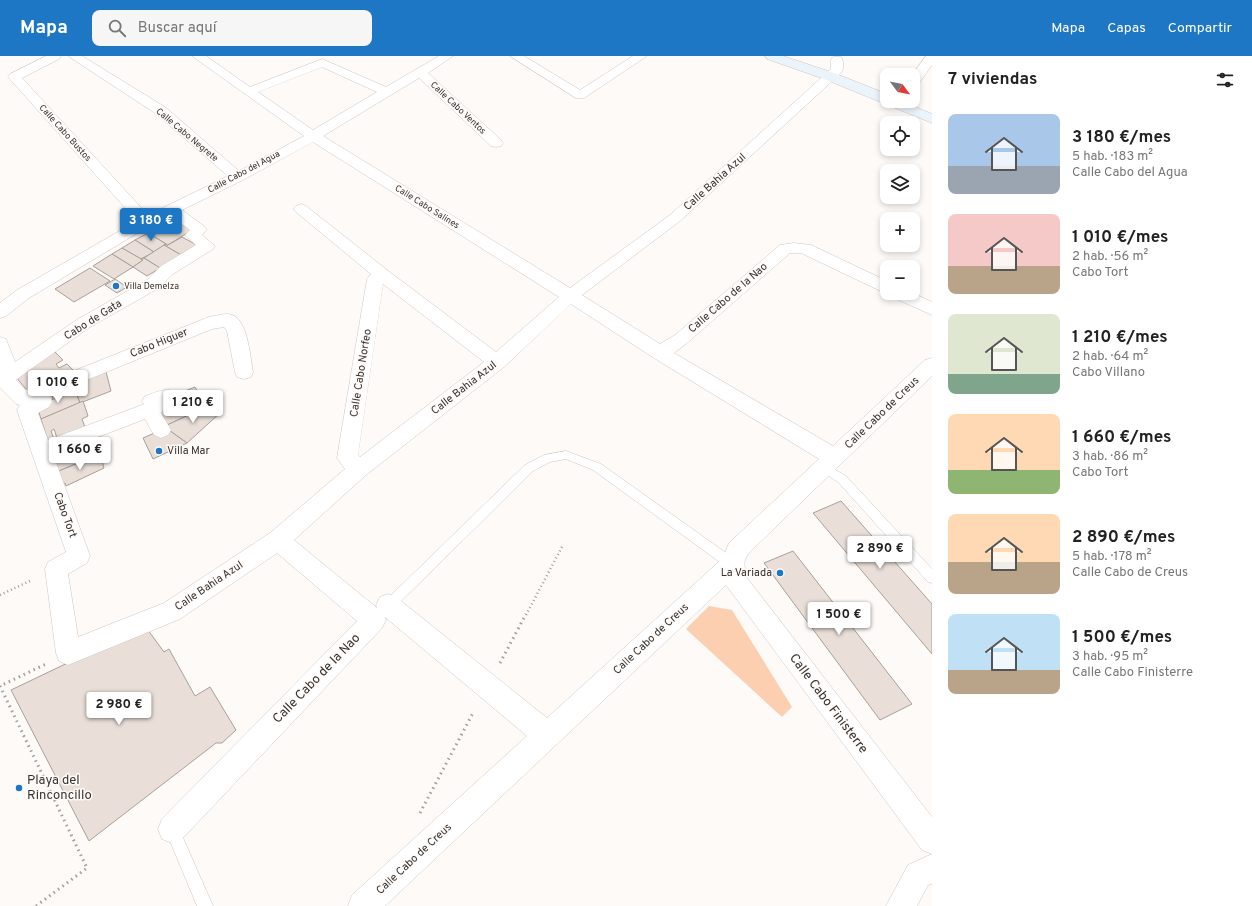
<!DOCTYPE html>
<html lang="es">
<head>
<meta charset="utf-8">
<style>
	:root { --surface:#fff; --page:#f6f6f6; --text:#222; --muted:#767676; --accent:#1d77c4 }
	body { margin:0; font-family:Overpass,sans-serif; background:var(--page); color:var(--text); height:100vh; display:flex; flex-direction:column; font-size:15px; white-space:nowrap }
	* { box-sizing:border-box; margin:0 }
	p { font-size:13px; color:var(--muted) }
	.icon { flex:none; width:22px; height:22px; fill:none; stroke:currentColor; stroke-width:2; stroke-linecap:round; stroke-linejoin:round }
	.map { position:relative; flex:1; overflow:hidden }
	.sheet { display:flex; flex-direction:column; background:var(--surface); width:320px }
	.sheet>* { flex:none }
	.needle { width:26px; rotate:122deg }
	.fabs { position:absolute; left:880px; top:12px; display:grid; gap:8px }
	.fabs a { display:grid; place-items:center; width:40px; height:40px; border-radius:8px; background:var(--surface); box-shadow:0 2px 6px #0003; font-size:20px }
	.price { position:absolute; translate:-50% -34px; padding:0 9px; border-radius:4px; background:#fff; color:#222; font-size:13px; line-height:26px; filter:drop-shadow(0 1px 2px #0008) }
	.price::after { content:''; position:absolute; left:50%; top:24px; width:12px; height:9px; margin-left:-6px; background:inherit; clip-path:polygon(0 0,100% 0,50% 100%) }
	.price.selected { background:var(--accent); color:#fff }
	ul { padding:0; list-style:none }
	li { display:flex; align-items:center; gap:12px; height:100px; padding:0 16px }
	li span { display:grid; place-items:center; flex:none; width:112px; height:80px; border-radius:8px; color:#555 }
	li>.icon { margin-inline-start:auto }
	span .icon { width:48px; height:48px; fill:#fffc; stroke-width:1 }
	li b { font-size:17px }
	h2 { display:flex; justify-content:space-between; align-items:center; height:48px; padding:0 16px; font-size:17px }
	header { display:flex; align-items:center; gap:24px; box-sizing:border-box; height:56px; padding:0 20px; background:var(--accent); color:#fff }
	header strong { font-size:19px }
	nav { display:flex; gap:22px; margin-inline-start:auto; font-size:14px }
	.search { width:280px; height:36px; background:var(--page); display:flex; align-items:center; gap:10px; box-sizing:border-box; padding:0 14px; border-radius:8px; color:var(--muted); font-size:15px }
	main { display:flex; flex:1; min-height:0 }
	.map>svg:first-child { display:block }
	.green { fill:#fbcfb0 }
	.building { fill:#e9dfd8; stroke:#a89f98 }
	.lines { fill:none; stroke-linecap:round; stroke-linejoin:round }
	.lane-casing { stroke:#cfc6bf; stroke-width:1 }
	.street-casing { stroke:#cfc6bf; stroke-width:1 }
	.secondary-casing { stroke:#cfc6bf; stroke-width:1 }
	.path-far1 { stroke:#a29e9b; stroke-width:2.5; stroke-dasharray:1 3; stroke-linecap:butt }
	.path { stroke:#a29e9b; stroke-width:3; stroke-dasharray:1.5 4; stroke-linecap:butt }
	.lane { fill:#fff; fill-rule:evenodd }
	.street { fill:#fff; fill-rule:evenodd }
	.secondary { fill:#ebf3fb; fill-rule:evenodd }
	.poi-dot { fill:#1d77c4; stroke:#fefaf7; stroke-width:1.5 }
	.labels { text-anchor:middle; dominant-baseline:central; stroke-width:3; stroke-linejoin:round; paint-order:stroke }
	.far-street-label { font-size:9px; fill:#363230; stroke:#fefaf7 }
	.far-poi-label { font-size:9px; fill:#363230; stroke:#fefaf7; text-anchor:start }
	.street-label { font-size:11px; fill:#363230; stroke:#fefaf7 }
	.poi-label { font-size:11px; fill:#363230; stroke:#fefaf7; text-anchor:start }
	.near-street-label { font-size:13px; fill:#363230; stroke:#fefaf7 }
	.near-poi-label { font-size:13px; fill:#363230; stroke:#fefaf7; text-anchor:start }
</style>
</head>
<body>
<header>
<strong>Mapa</strong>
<div class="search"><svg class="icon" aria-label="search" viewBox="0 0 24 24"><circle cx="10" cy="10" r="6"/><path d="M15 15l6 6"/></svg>Buscar aquí</div>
<nav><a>Mapa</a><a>Capas</a><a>Compartir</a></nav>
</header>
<main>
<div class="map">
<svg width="932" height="850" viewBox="0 0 932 850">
	<rect width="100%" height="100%" fill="#fefaf7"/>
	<polygon class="green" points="709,550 732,554 792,651 782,661 686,573"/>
	<g class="building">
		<polygon points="169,164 175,167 178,166 192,174 168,189 148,177"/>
		<polygon points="148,177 166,188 154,196 135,184"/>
		<polygon points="182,181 197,189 181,199 164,189 168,189"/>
		<polygon points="135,184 154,196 141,203 122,192"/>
		<polygon points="164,189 181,199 160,212 144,202"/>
		<polygon points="122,192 143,204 133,211 112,198"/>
		<polygon points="112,198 133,211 114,223 93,210"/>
		<polygon points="144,202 160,212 147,220 133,211 143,204 141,203"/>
		<polygon points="90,212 110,225 74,246 55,233"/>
		<polygon points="115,223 127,231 117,237 105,229"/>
		<polygon points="53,294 63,304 56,308 59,312 67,308 77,318 30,338 16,321"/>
		<polygon points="105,312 111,335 80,347 75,334 53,343 50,334"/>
		<polygon points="195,331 206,351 165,370 155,347"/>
		<polygon points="75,334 80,347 41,363 37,350"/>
		<polygon points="83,345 88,360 82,363 86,374 58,385 54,373 51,375 55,386 49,388 41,363"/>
		<polygon points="208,350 220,357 187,387 166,372 165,370"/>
		<polygon points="166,372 187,387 153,403 143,382"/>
		<polygon points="99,378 104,396 54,417 47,397"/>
		<polygon points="100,398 104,412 66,430 65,427 59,429 54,417"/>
		<polygon points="841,445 932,548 932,598 813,457"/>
		<polygon points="793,495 912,648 880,664 764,507"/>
		<polygon points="145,570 164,596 169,593 195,640 210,631 236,674 222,687 216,687 89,785 11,634"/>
	</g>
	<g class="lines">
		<defs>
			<g id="lane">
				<polygon points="566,395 601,408 736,504 738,508 736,512 732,513 728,512 593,414 566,403 550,406 533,415 390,556 386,558 382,556 380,552 382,548 525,409 544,399"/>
				<polygon points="825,408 846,420 932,513 932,527 928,526 838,426 821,415 820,412 821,409"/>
				<polygon points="172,766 177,768 213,850 197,850 165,773 167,768"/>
			</g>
			<g id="street">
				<path d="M46,0H61L59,3L22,22L148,159L228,120L155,57L68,0H82L165,51L239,115L304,80L192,0H206L250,31L322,3L386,31L439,0H453L428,17L501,84L503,87L501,90L496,91L491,90L419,22L323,80L570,232L670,159L831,13V4L833,1H841C844,5 844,13 841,17L680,165L582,239L660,288L675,279L780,189L794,187L811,189L887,225V237H889L887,238L801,197H790L687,287L674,297L833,390L925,304L932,302V320L757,489C744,502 742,503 747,522L932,761V828L928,829L917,850H886L908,809L932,798L922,794L726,529L385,850H348L352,839L527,680L385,561L386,564L382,572L182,783L172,787L162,783L158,773L162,763L357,565L277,497L180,563L68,609L59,605L56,597L45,513L48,506L66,496L17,354L20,349L16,348L0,332V281L6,283L15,306L78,263L147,224L161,210L196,189L185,179L190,174L171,160L151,169L29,242L6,260L0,262V247L17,234L137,165L8,21L10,18ZM322,11L377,36L313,74L258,36ZM313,86L559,241L496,296L387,214L306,150L301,148L296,150L293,153L296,156L371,218L367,223L337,402L345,413L270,477L164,547L78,581L68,518L87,507L90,500L53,398L145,363L154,379L161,382L168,379L171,374L161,357L165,351L163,348L173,345L176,340L173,335C163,332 155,337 145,340L142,345L144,348L142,349L48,384L38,357L49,351L52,346L50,339L212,273L224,271L227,275L235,316L237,321L244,323L251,321L253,316C250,301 248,259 228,258C222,258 215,260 209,261L26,334L16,324L17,323L90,271L159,232L173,218L213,193L215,190L202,179L207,173L204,170L182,154L243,124ZM383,228L484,306L360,401L358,399ZM571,248L654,302L819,403L729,487L723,502L547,662L396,541L388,538L380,541L376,549L377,552L294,484L366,419L504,311Z"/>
				<polygon points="510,0 524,0 580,34 633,0 647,0 584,42 576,42"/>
				<polygon points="926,0 932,0 932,9 917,30 913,31 912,19"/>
				<polygon points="890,237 913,237 932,246 932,259 892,241"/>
			</g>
			<polygon id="secondary" points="765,0 783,0 834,17 887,38 887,45 902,45 932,58 932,67 824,23 767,3"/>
		</defs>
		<use href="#lane" class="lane-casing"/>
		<use href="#street" class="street-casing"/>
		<use href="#secondary" class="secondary-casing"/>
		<g class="path-far1">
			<polyline points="0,539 32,524"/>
			<polyline points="526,559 563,489"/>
		</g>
		<g class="path">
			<polyline points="500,607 526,558"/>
			<polyline points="420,757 474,655"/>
			<polyline points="36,850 87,812 0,630 46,608"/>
		</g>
		<use href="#lane" class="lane"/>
		<use href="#street" class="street"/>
		<use href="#secondary" class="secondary"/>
	</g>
	<g class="poi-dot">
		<circle cx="116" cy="230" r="4"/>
		<circle cx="159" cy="395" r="4"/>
		<circle cx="780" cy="517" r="4"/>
		<circle cx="19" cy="732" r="4"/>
	</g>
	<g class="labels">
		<g class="far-street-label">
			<text transform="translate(458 52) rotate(43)">Calle Cabo Ventos</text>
			<text transform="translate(65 77) rotate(48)">Calle Cabo Bustos</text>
			<text transform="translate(187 79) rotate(40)">Calle Cabo Negrete</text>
			<text transform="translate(244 116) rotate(-28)">Calle Cabo del Agua</text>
			<text transform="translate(427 151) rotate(32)">Calle Cabo Salines</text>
		</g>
		<g class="far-poi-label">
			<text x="124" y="230">Villa Demelza</text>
		</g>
		<g class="street-label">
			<text transform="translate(715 126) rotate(-42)">Calle Bahia Azul</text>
			<text transform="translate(728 242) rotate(-41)">Calle Cabo de la Nao</text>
			<text transform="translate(93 264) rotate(-32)">Cabo de Gata</text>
			<text transform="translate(159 287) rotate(-22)">Cabo Higuer</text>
			<text transform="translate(361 317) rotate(-81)">Calle Cabo Norfeo</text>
			<text transform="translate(464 332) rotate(-38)">Calle Bahia Azul</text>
			<text transform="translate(882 357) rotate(-44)">Calle Cabo de Creus</text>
			<text transform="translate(65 459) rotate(70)">Cabo Tort</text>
			<text transform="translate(209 530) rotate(-34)">Calle Bahia Azul</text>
			<text transform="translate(651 583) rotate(-43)">Calle Cabo de Creus</text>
			<text transform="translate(414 803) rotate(-43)">Calle Cabo de Creus</text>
		</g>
		<g class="poi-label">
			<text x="167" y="395">Villa Mar</text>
			<text x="772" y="517" text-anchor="end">La Variada</text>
		</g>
		<g class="near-street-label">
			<text transform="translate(317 623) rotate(-46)">Calle Cabo de la Nao</text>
			<text transform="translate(828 648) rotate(53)">Calle Cabo Finisterre</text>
		</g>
		<g class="near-poi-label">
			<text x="27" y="725">Playa del<tspan x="27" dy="15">Rinconcillo</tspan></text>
		</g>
	</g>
</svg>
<div class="fabs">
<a><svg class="needle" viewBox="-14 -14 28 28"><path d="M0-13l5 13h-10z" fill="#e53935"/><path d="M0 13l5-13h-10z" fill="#767676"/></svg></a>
<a><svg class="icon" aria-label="locate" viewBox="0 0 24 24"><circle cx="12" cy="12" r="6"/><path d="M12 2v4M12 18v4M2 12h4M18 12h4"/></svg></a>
<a><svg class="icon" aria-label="layers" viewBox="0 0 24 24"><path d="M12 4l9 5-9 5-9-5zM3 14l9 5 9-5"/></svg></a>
<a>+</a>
<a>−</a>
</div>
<b class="price selected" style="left:151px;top:186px">3 180 €</b>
<b class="price" style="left:58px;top:348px">1 010 €</b>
<b class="price" style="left:193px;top:368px">1 210 €</b>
<b class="price" style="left:80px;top:415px">1 660 €</b>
<b class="price" style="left:880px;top:514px">2 890 €</b>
<b class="price" style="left:839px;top:580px">1 500 €</b>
<b class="price" style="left:119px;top:670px">2 980 €</b>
</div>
<section class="sheet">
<h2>7 viviendas<svg class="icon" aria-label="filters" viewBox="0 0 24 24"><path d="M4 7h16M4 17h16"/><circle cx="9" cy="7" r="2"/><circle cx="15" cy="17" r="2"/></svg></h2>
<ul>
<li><span style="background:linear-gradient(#a9c7e8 65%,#9aa5b1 0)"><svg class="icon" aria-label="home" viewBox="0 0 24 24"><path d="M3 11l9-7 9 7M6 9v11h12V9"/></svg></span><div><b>3 180 €/mes</b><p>5 hab. · 183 m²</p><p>Calle Cabo del Agua</p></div></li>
<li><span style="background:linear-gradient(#f6c9c9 65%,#b9a48a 0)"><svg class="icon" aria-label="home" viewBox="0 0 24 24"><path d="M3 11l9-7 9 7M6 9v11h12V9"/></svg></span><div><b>1 010 €/mes</b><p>2 hab. · 56 m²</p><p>Cabo Tort</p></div></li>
<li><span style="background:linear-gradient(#dfe7d0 75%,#7fa58c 0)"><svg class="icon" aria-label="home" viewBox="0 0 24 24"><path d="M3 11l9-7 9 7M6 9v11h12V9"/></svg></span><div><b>1 210 €/mes</b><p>2 hab. · 64 m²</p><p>Cabo Villano</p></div></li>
<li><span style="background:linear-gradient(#ffd9b3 70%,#8fb573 0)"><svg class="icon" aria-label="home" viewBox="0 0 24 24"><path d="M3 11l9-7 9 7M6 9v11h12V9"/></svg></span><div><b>1 660 €/mes</b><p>3 hab. · 86 m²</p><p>Cabo Tort</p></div></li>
<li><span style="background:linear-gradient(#ffd9b3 60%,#b9a48a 0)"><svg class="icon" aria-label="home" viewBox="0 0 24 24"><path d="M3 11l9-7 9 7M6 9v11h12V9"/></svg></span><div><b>2 890 €/mes</b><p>5 hab. · 178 m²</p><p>Calle Cabo de Creus</p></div></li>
<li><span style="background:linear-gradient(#bfe0f5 70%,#b9a48a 0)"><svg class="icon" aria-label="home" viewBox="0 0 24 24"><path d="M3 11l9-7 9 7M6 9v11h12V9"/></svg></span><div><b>1 500 €/mes</b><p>3 hab. · 95 m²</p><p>Calle Cabo Finisterre</p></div></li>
</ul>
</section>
</main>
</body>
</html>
